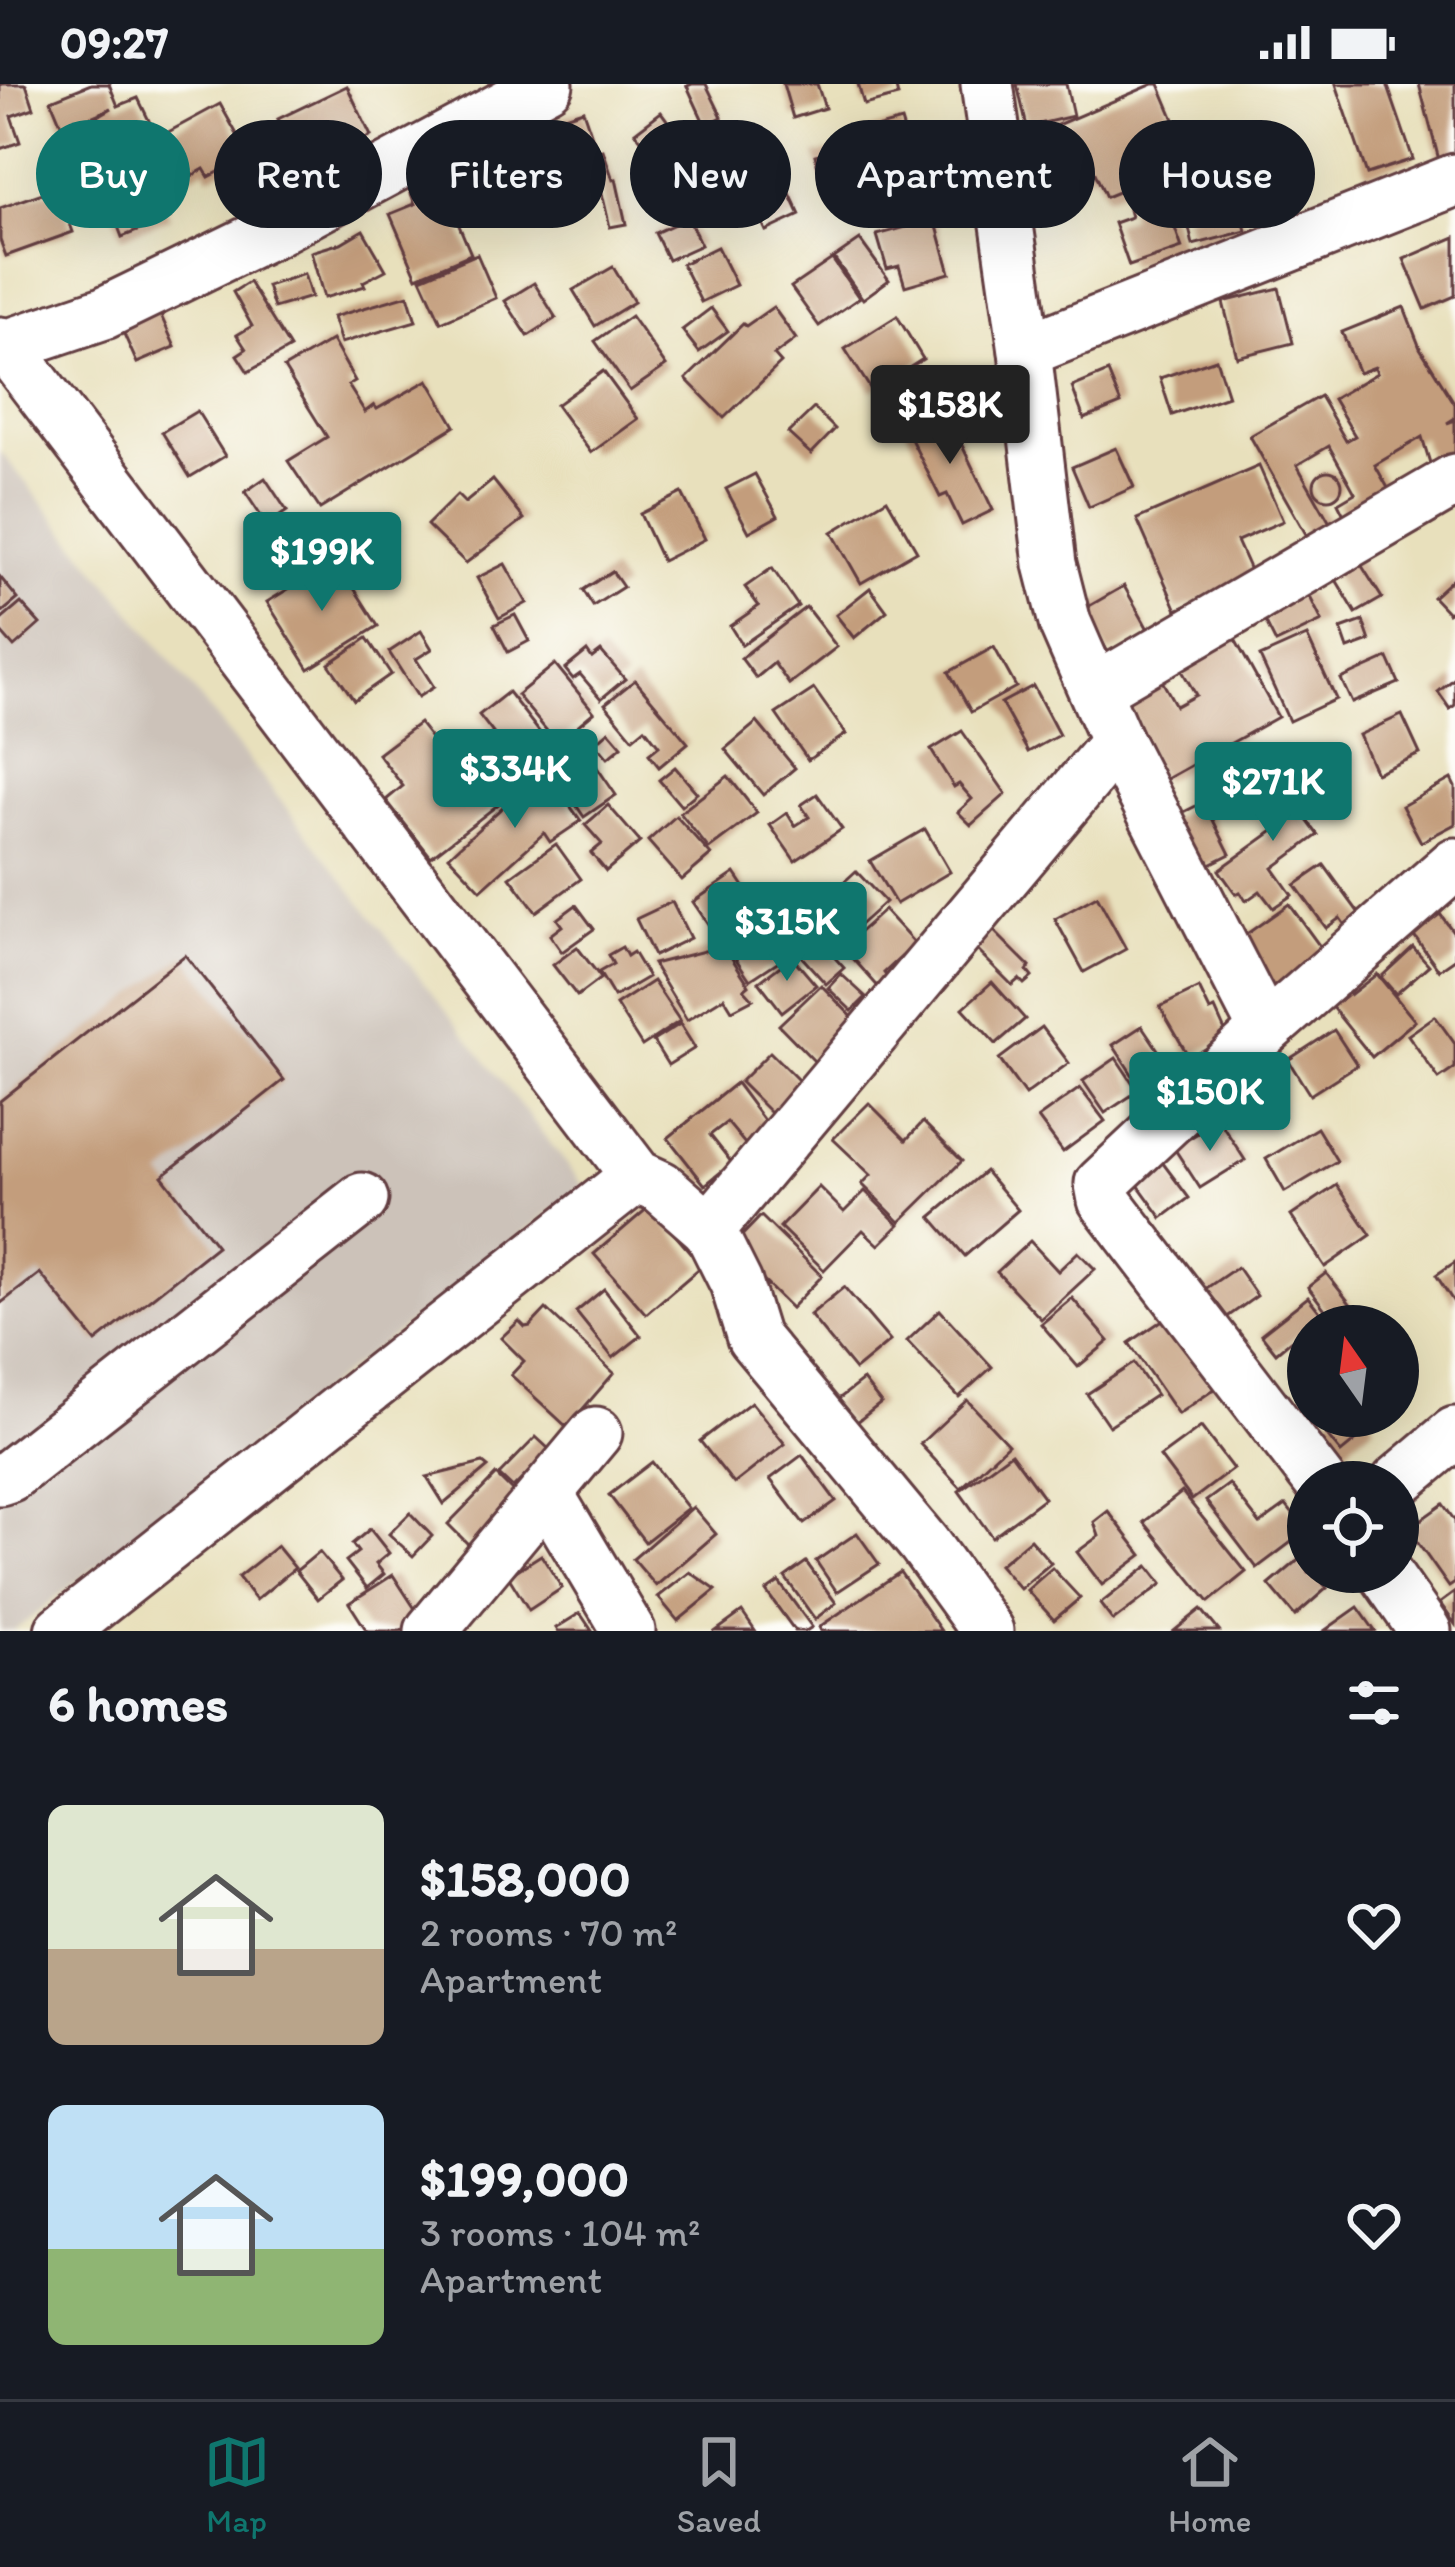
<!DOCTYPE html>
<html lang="en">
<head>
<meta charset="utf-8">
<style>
	:root { --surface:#171b24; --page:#20242c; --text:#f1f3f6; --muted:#9ea1a6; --line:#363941; --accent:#0f766e }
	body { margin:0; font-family:Itim,sans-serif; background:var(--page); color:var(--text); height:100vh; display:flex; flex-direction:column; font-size:45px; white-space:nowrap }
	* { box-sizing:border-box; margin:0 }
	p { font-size:39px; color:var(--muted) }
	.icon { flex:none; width:66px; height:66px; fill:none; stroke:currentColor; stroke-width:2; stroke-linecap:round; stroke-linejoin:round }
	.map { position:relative; height:1547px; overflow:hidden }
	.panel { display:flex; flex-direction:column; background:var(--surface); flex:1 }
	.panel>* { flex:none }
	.guide { position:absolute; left:36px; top:36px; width:1383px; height:108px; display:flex; gap:24px }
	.needle { width:78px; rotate:346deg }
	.tools { position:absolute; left:1287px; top:1221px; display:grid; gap:24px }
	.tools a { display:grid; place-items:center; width:132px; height:132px; border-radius:50%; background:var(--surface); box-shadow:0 12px 48px #0002; font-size:60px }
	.price { position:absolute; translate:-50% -102px; padding:0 27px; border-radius:12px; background:var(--accent); color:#fff; font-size:39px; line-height:78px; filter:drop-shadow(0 3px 6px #0008) }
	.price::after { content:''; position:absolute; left:50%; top:72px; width:36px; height:27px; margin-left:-18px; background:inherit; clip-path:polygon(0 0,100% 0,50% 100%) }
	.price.on { background:#222; color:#fff }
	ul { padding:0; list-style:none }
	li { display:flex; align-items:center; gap:36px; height:300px; padding:0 48px }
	li span { display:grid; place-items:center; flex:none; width:336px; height:240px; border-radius:18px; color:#555 }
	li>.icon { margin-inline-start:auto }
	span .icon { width:144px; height:144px; fill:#fffc; stroke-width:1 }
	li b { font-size:51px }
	h2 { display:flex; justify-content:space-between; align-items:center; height:144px; padding:0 48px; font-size:51px }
	.tag { padding:0 42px; border-radius:54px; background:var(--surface); box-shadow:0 12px 48px #0002; font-size:42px; line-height:108px }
	.tag.on { background:var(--accent); color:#fff }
	.status { display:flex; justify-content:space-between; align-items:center; height:84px; padding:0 60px; background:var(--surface); direction:ltr }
	.status svg { height:33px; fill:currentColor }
	.tab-bar { display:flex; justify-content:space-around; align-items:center; height:168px; border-top:3px solid var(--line); background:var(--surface); font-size:33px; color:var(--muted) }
	.tab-bar a { display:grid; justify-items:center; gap:6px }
	.tab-bar .on { color:var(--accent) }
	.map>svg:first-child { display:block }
	.industrial { fill:#ccc2b9 }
	.building { fill:#c39d7b }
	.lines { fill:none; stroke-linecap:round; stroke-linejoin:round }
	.minor-casing { stroke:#623c41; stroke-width:57 }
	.minor { stroke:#fff; stroke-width:51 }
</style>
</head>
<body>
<div class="status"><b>09:27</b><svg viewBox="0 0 49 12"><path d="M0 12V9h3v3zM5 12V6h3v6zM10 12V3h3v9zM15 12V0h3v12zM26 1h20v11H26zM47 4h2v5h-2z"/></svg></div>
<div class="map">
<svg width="1455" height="1547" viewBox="0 0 1455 1547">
	<rect width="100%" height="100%" fill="#fdfcf7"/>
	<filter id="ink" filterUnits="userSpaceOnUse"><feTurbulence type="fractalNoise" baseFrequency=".00833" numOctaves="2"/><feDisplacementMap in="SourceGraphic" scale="24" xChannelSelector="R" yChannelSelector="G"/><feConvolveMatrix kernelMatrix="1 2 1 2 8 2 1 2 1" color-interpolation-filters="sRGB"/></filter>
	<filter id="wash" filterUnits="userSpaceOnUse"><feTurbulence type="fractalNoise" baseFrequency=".004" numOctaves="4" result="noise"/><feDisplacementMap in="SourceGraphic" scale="48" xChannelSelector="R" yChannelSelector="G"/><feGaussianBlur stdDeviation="2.7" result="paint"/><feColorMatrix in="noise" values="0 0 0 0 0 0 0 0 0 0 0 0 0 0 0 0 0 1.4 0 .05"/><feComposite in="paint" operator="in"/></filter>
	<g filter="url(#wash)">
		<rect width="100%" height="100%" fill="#e8e0bc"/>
		<polygon class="industrial" points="0,367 155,557 584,1102 14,1547 0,1547"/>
		<g id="blocks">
			<g class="building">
				<polygon points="0,0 26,0 34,24 11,32 20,58 0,65"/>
				<polygon points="91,0 109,0 118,22 138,14 156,51 106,75 83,78 78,57 95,52 88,38 112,24 63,45 51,16"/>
				<polygon points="692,0 706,0 722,33 705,41 687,2"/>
				<polygon points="783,0 817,0 825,24 793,34"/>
				<polygon points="858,0 895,0 898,12 864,21"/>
				<polygon points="1017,0 1066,0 1073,32 1027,43"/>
				<polygon points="1153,0 1159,0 1181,52 1139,70 1150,95 1106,113 1095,89 1045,110 1022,56"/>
				<polygon points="1336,0 1387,0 1413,75 1367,90"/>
				<polygon points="1419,0 1455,0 1455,70 1439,76"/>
				<polygon points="347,2 371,52 302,85 278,35"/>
				<polygon points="220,20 249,72 209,93 204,85 183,97 159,53"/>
				<polygon points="583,26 597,67 603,66 613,96 616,95 626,140 610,143 601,105 575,113 566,84 552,88 537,41"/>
				<polygon points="661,28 692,70 666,89 635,48"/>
				<polygon points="901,37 909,63 869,74 861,48"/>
				<polygon points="841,64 853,111 827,118 815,71"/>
				<polygon points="527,73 544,101 557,93 570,115 539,133 510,83"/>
				<polygon points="901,80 912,109 865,126 855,97"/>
				<polygon points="1229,80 1246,147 1193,161 1186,131 1205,126 1195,89"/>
				<polygon points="149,82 170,134 122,153 110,121 125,116 116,95"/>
				<polygon points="780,88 800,131 766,147 746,104"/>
				<polygon points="439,94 471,170 417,193 390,130 415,120 410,107"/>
				<polygon points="57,104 73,148 6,172 0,156 0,124"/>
				<polygon points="1163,110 1182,164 1129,182 1114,139 1131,133 1128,122"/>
				<polygon points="688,134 701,161 668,176 655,149"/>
				<polygon points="935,135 950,189 905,202 899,182 887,185 877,151"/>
				<polygon points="363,146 386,186 363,198 365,202 324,214 311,168 341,159"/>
				<polygon points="1455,153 1455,212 1425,225 1404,175"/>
				<polygon points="860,156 889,196 863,215 834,174"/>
				<polygon points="717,163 736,201 701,218 682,180"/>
				<polygon points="477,170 496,214 441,238 421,194"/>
				<polygon points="832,175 859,214 819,242 791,203"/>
				<polygon points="613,183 634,218 595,242 573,206"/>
				<polygon points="304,190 311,213 274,224 267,202"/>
				<polygon points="249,198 290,264 248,288 237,271 246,265 237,251 252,242 233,208"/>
				<polygon points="534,199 556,234 528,252 505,217"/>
				<polygon points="1279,204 1293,259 1237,273 1223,218"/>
				<polygon points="408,211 416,237 341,259 333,233"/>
				<polygon points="773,223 796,255 774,271 781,279 724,334 686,295 743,240 746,242"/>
				<polygon points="1404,223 1420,264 1455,320 1455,334 1447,339 1455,336 1455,370 1430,379 1422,353 1375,381 1392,411 1347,437 1338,419 1355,409 1329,362 1297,381 1334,446 1311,459 1250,352 1320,312 1346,357 1355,352 1333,315 1377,289 1375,283 1359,289 1342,248"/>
				<polygon points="711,224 728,247 699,268 682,246"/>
				<polygon points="158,225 175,263 137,279 120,241"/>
				<polygon points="631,232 666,282 630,307 595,257"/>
				<polygon points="897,232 923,275 872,307 845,265"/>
				<polygon points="332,256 355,297 348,301 365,328 374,321 377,325 428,296 455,342 320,425 288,377 327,353 284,284"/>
				<polygon points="1216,275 1228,312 1172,331 1160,294"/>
				<polygon points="603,287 638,335 591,369 556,321"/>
				<polygon points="1108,288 1121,320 1084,335 1072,303"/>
				<polygon points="814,324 835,345 811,370 788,349"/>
				<polygon points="945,326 993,426 962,441 947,410 940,413 906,345"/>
				<polygon points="197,327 225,372 190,393 162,348"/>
				<polygon points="1116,364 1134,403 1089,423 1072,383"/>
				<polygon points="1259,382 1283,437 1237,457 1253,493 1177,526 1137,435"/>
				<circle cx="1328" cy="401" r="14"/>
				<polygon points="755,390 778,432 749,448 726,405"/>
				<polygon points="265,394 287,427 267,441 245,408"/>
				<polygon points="493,396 524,435 466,479 427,441 457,411 465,419"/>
				<polygon points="682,409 705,455 662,477 640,430"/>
				<polygon points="887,415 917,467 861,499 832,448"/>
				<polygon points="1357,474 1382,514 1356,529 1332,489"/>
				<polygon points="336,476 378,542 309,585 267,518"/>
				<polygon points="505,480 527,519 499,534 477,494"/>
				<polygon points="772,484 798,522 742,561 730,542 759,522 745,503"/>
				<polygon points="612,487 623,503 593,522 583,506"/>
				<polygon points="0,493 18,515 0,530"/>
				<polygon points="1455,493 1455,524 1448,529 1433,513"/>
				<polygon points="1124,502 1149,547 1109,570 1084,525"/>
				<polygon points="870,504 887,527 854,554 836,531"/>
				<polygon points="1307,507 1322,537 1276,559 1261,529"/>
				<polygon points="21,519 40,540 14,563 0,547 0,537"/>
				<polygon points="806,523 837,563 789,600 774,579 756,594 741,574"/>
				<polygon points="515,531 529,557 508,568 494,541"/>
				<polygon points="1363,537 1370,557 1348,565 1341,545"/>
				<polygon points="421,547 432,565 416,575 434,603 418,613 389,568"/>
				<polygon points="1231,548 1278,633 1163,697 1134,645 1139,642 1125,615 1161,595 1176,622 1196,611 1177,578"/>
				<polygon points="1307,552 1336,615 1289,637 1260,573"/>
				<polygon points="367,554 391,590 354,616 329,580"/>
				<polygon points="994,563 1016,603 971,628 949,588"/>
				<polygon points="587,567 592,574 601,567 625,595 601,615 580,590 573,595 565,585"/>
				<polygon points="1388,574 1399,599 1352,619 1341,595"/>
				<polygon points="555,580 594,628 557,659 517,611"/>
				<polygon points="1455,594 1455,621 1450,625 1438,608"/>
				<polygon points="635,596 688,659 659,683 649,670 659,662 645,644 633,654 605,620"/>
				<polygon points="1033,602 1059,651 1028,668 1001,619"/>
				<polygon points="814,605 846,650 808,676 776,630"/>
				<polygon points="508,608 559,673 431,773 386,716 403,702 378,670 419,639 452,681 493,649 479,631"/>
				<polygon points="1402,631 1420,670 1376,689 1359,651"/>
				<polygon points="757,638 795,684 763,711 725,665"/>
				<polygon points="609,647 622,662 608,674 595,659"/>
				<polygon points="962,647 1006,710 971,741 958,728 972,715 959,700 954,703 931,666"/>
				<polygon points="592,676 616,711 584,733 560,697"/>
				<polygon points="675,683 697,709 681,722 659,696"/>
				<polygon points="1290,684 1312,726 1303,731 1318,751 1273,784 1292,811 1273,824 1260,807 1246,817 1240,808 1236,810 1219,786 1283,740 1261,700"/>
				<polygon points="546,689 581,737 550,758 544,749 481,806 449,772 516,711"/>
				<polygon points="728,692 757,729 709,765 680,729"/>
				<polygon points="1451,695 1455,703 1455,740 1421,758 1402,722"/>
				<polygon points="817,710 842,745 795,777 770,741 787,729 795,742 809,733 801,721"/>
				<polygon points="1204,718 1230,770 1190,790 1164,738"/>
				<polygon points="608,721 640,758 606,787 591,769 602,760 585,741"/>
				<polygon points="676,732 711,771 682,796 648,757"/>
				<polygon points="925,745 950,788 896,820 870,777"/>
				<polygon points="556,760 581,795 536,828 510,793"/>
				<polygon points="1324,781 1364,836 1349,847 1340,834 1326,844 1295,801"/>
				<polygon points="856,787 885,818 837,861 809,830"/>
				<polygon points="735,789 763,831 721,859 693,818"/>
				<polygon points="1097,812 1126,865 1084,888 1055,835"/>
				<polygon points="672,818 690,854 654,872 636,835"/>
				<polygon points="1289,820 1329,875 1271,916 1231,861"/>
				<polygon points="576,821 594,845 562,868 550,851 562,842 557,835"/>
				<polygon points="884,826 915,860 884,889 891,898 882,907 843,863"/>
				<polygon points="1440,830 1455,850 1455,875 1439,886 1413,850"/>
				<polygon points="767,833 791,869 750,896 726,860"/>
				<polygon points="993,846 1030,883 1027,887 1032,893 1024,900 1019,895 1012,901 975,864"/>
				<polygon points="818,855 844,884 826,900 800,871"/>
				<polygon points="724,862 749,901 744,905 753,915 732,926 724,913 687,936 653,880"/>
				<polygon points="577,863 601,894 577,912 553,881"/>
				<polygon points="622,863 627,872 633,868 648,893 614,913 599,888 613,880 608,871"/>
				<polygon points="1413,863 1429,881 1396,910 1381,893"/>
				<polygon points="185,871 284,996 162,1092 217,1162 96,1258 40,1189 0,1220 0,1017"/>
				<polygon points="792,873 816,901 782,928 759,898"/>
				<polygon points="841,890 866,913 852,927 828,904"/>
				<polygon points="1377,890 1415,937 1372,973 1323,912 1340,898 1350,911"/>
				<polygon points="653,897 680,937 642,962 616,921"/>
				<polygon points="992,898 1025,935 996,960 963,924"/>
				<polygon points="821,901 857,938 815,978 779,941"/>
				<polygon points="1199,904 1210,927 1215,925 1228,954 1189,973 1160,923"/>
				<polygon points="1435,932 1455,960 1455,984 1439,995 1408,951"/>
				<polygon points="680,940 695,964 668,981 653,957"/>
				<polygon points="1142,942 1169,982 1139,1001 1113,961"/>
				<polygon points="1042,943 1069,979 1025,1011 999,975"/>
				<polygon points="1334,946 1357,981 1310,1011 1288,976"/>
				<polygon points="770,968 801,999 771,1029 740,998"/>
				<polygon points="1116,974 1138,1007 1105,1029 1083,997"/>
				<polygon points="736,999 768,1042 745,1060 727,1038 710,1051 732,1079 705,1101 668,1054"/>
				<polygon points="1080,1004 1105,1037 1063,1068 1038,1034"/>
				<polygon points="869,1019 906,1056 923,1038 962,1077 900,1138 862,1100 871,1091 833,1055"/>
				<polygon points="1219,1036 1245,1076 1200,1104 1174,1064"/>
				<polygon points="1317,1044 1337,1077 1285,1108 1266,1075"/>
				<polygon points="1156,1070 1189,1114 1162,1134 1130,1090"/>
				<polygon points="985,1087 1018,1126 965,1172 931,1133"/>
				<polygon points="1337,1101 1371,1151 1325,1183 1291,1132"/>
				<polygon points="819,1103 844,1128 865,1107 899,1141 879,1161 863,1146 824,1186 780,1143"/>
				<polygon points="650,1122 702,1182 646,1230 594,1170"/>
				<polygon points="761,1132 822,1192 791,1224 730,1164"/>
				<polygon points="1030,1157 1058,1187 1078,1168 1095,1185 1041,1235 997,1188"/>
				<polygon points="1455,1178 1455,1220 1436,1191"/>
				<polygon points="1237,1183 1257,1212 1226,1234 1205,1205"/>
				<polygon points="1326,1189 1352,1222 1333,1236 1308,1203"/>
				<polygon points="844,1203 890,1257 855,1286 810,1231"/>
				<polygon points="604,1205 641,1252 613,1274 576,1228"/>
				<polygon points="1308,1213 1331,1242 1308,1242 1308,1260 1300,1249 1276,1269 1261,1250"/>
				<polygon points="1072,1214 1109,1257 1078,1283 1041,1240"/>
				<polygon points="546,1225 614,1289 567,1343 511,1291 524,1277 501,1254 519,1237 525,1243 530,1242"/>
				<polygon points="940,1226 992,1283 959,1313 907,1257"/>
				<polygon points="1167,1233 1216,1304 1178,1330 1129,1259"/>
				<polygon points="1134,1279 1156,1311 1109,1342 1087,1310"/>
				<polygon points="863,1296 881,1319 851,1343 832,1320"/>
				<polygon points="967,1316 1008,1360 961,1404 920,1360"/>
				<polygon points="751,1318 785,1360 734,1400 700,1357"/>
				<polygon points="1311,1332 1368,1332 1375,1341 1341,1369"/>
				<polygon points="1201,1343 1233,1385 1192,1416 1160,1373"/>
				<polygon points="536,1353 550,1366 513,1404 499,1391"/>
				<polygon points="1011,1369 1044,1414 992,1453 959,1407"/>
				<polygon points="802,1371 836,1417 804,1440 770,1395"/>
				<polygon points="652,1378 688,1424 645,1458 609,1411"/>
				<polygon points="483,1379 488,1383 444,1420 427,1393"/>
				<polygon points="496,1391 521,1416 473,1465 448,1440"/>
				<polygon points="1229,1400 1260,1440 1286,1421 1306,1447 1257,1484 1206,1417"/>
				<polygon points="1182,1408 1246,1488 1209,1518 1144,1438"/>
				<polygon points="1443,1420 1455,1437 1455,1499 1449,1503 1408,1445"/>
				<polygon points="693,1423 716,1450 656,1502 633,1475"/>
				<polygon points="1108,1427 1142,1471 1102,1501 1077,1468 1099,1452 1094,1438"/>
				<polygon points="410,1429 432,1452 413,1472 389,1450"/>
				<polygon points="370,1445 389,1469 376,1480 384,1490 367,1504 346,1477 358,1468 352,1460"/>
				<polygon points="857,1449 879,1480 837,1508 816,1477"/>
				<polygon points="1030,1455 1051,1479 1020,1505 999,1481"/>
				<polygon points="277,1462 295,1484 256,1516 238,1493"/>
				<polygon points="319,1468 342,1496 318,1515 296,1487"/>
				<polygon points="541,1471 562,1504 529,1526 508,1492"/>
				<polygon points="1301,1474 1308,1488 1313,1488 1327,1504 1295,1532 1269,1501"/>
				<polygon points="806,1478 836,1519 815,1535 785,1493"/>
				<polygon points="1148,1482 1162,1500 1113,1537 1100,1520"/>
				<polygon points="1052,1484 1080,1514 1054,1536 1027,1506"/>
				<polygon points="690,1488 716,1506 678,1537 658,1513"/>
				<polygon points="900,1488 941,1547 821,1547 819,1543"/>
				<polygon points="393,1491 421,1534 401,1547 367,1547 349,1519"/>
				<polygon points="779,1498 812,1543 806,1547 795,1547 766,1507"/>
				<polygon points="1455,1508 1455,1540 1440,1519"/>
				<polygon points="1358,1523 1375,1547 1324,1547"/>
				<polygon points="1201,1525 1219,1547 1174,1547"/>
				<polygon points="742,1528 755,1547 716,1547"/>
				<polygon points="580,1529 592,1547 558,1547 556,1544"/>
			</g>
		</g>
	</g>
	<g filter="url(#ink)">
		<use href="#blocks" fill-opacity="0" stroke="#623c41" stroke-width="3"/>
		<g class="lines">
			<defs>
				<g id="minor">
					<polyline points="987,0 1025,267 1050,480 1065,539 1117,658 1265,946"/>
					<polyline points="0,259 6,262 637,1092 661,1103 709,1145 736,1199 753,1254 924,1460 987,1547"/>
					<polyline points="6,262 104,229 275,146 547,0"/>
					<polyline points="1025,267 1455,96"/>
					<polyline points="1095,606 1455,396"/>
					<polyline points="709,1145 1117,658"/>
					<polyline points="0,1395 9,1392 362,1115"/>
					<polyline points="1320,1398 1104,1116 1101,1100 1265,946 1455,780"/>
					<polyline points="1397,1398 1455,1349"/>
					<polyline points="548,1411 629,1547"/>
					<polyline points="1384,1488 1425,1547"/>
					<polyline points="61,1547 637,1092"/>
					<polyline points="431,1547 596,1349"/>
				</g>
			</defs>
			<use href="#minor" class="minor-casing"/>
			<use href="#minor" class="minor"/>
		</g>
	</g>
</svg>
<div class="tools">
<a><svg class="needle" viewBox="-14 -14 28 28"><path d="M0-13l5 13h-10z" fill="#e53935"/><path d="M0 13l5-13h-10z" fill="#9ea1a6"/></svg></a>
<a><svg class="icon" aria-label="locate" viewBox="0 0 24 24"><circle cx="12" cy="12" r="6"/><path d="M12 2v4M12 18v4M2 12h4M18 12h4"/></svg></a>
</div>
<b class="price on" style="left:950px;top:383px">$158K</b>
<b class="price" style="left:322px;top:530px">$199K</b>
<b class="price" style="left:515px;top:747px">$334K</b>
<b class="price" style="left:1273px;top:760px">$271K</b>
<b class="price" style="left:787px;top:900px">$315K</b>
<b class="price" style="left:1210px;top:1070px">$150K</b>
<div class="guide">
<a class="tag on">Buy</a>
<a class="tag">Rent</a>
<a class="tag">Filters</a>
<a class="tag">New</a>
<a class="tag">Apartment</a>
<a class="tag">House</a>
</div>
</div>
<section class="panel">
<h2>6 homes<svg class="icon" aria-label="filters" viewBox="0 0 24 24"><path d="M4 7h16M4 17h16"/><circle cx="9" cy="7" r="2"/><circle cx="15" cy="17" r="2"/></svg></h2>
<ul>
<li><span style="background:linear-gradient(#dfe7d0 60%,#b9a48a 0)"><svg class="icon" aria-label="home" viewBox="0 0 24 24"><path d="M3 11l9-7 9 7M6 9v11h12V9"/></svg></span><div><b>$158,000</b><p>2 rooms · 70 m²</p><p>Apartment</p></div><svg class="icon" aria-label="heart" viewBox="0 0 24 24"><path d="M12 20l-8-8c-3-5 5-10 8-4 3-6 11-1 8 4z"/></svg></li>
<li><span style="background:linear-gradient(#bfe0f5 60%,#8fb573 0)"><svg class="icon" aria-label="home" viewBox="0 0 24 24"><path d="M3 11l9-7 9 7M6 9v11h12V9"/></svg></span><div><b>$199,000</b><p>3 rooms · 104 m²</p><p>Apartment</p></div><svg class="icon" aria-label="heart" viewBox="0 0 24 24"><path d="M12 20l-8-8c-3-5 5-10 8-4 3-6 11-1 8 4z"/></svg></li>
</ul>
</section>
<nav class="tab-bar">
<a class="on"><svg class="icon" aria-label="map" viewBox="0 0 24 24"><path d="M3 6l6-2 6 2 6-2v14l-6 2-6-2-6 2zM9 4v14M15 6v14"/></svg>Map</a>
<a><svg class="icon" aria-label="saved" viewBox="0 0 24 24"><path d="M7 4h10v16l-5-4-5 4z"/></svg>Saved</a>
<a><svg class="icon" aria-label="home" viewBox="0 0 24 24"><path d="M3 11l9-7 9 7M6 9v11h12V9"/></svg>Home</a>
</nav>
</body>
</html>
